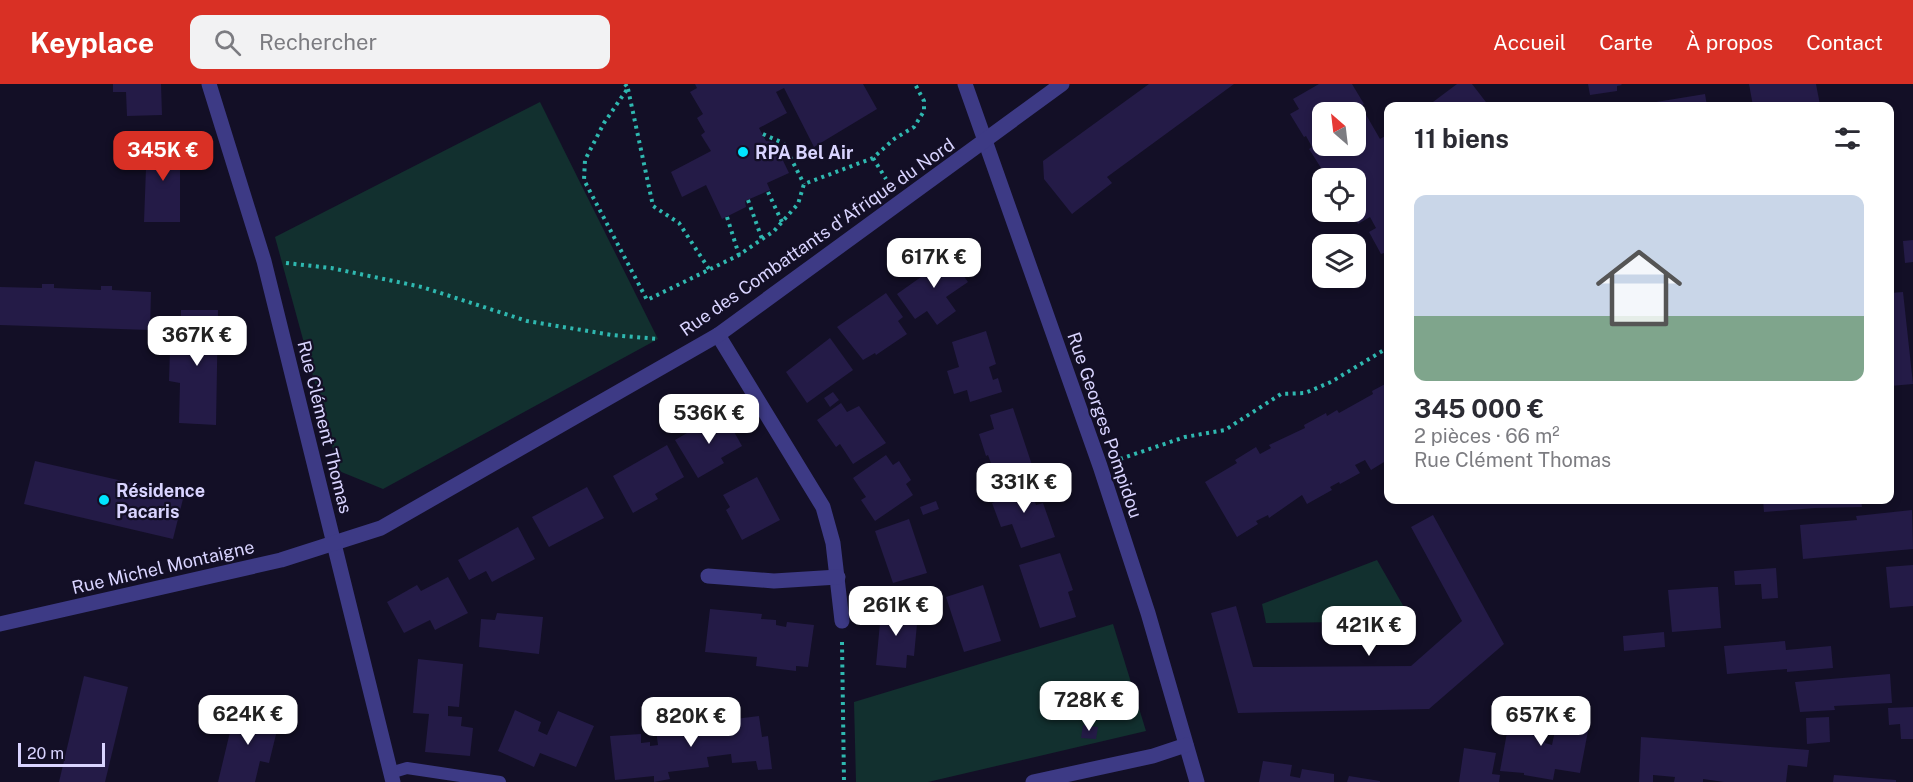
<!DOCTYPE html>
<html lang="fr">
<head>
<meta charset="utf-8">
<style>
	:root { --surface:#fff; --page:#f2f2f3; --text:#2b2b33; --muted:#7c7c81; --line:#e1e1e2; --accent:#d93025 }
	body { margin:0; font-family:"Public Sans",sans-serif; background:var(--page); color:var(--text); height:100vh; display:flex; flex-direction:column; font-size:22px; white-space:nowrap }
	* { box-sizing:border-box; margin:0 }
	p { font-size:20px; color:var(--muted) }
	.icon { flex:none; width:33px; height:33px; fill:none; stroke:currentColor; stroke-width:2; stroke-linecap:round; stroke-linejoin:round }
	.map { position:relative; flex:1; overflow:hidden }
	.panel { position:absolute; left:1384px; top:18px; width:510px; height:402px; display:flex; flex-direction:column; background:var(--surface); border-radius:12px; box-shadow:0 3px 9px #0003 }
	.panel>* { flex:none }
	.needle { width:39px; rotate:332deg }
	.tools { position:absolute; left:1312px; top:18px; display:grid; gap:12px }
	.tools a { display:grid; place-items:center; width:54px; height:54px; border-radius:12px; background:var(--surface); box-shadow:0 3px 9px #0003; font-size:30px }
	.scale { position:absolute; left:18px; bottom:15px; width:87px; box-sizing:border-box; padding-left:6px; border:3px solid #d9d4ff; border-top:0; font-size:16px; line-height:21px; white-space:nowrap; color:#d9d4ff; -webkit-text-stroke:4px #130f26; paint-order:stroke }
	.price { position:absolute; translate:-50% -51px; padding:0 14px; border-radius:12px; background:#fff; color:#222; font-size:20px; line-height:39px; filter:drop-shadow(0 2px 3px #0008) }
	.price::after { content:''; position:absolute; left:50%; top:36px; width:18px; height:14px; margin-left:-9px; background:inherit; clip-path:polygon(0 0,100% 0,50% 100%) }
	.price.selected { background:var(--accent); color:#fff }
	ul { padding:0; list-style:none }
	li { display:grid; align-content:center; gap:12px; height:318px; padding:0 30px }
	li+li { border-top:2px solid var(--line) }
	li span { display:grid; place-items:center; height:186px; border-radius:12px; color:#555 }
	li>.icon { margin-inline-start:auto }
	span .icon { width:108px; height:108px; fill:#fffc; stroke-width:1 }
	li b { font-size:26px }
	h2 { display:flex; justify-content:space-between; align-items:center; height:72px; padding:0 30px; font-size:26px }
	header { display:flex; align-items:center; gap:36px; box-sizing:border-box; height:84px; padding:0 30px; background:var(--accent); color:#fff }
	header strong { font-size:28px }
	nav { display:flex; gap:33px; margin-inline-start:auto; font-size:21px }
	.search { width:420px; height:54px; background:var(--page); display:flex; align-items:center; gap:15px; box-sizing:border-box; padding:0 21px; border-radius:12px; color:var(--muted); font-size:22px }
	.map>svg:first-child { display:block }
	.green { fill:#12302f }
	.building { fill:#241b47; fill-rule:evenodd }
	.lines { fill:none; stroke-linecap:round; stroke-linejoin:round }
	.path { stroke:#2fb8b0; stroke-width:4; stroke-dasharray:3 4.5; stroke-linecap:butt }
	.lane { stroke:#3d3a85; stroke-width:12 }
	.street { stroke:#3d3a85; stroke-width:15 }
	.poi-dot { fill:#00e5ff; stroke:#130f26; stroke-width:2 }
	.labels { text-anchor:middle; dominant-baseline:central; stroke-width:4.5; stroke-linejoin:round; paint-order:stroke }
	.poi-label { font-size:18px; font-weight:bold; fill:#d9d4ff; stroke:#130f26; text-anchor:start }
	.street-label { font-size:18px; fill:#d9d4ff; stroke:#130f26 }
</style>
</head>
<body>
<header>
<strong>Keyplace</strong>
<div class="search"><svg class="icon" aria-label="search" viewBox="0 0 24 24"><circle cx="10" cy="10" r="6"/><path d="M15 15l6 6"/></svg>Rechercher</div>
<nav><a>Accueil</a><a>Carte</a><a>À propos</a><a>Contact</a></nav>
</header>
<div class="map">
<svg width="1913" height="698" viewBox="0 0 1913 698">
	<rect width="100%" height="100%" fill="#130f26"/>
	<g class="green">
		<polygon points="540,18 658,255 383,405 339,387 275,153"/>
		<polygon points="1377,476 1412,537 1266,539 1262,520"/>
		<polygon points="1113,540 1146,647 928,698 856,698 854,618"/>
	</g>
	<g class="building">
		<polygon points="113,0 161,0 162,31 127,32 126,8 113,8"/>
		<polygon points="695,0 863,0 877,25 814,63 784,4 776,8 787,29 759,44 766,57 774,58 789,89 767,99 770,106 745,117 746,123 722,135 706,101 682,113 671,88 711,67 701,51 705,48 697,34 703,30 690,8 697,4"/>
		<polygon points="1149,0 1234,0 1107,93 1112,99 1072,130 1044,95 1043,77"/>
		<path d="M1319,0H1352L1364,20L1361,22L1380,55L1387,51L1389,54V177L1384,169L1381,170L1369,148L1376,144L1370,133L1358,140L1351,128H1356V94H1332L1327,85L1323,87L1309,65L1312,63L1306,52L1304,53L1290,30L1299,25L1293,15ZM1323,28H1356V62H1323Z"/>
		<polygon points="1457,0 1472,0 1489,22 1430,22 1429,21"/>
		<polygon points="1588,0 1621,0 1622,1 1617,2 1617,7 1590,11"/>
		<polygon points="1749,0 1816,0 1820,21 1753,22"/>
		<polygon points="1705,10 1707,22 1638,22 1638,21"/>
		<polygon points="147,57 180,57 180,138 144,138"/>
		<polygon points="1913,156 1913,178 1905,179 1903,157"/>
		<polygon points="946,167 968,198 946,213 956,227 937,241 927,227 915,235 897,210 921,193 917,186"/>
		<polygon points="42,200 54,200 54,204 101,206 101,202 112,202 112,206 151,208 150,246 0,241 0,203 42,204"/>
		<polygon points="1903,208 1913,300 1890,302 1890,209"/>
		<polygon points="886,209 903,233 898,237 907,250 876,271 875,269 863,276 837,243"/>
		<polygon points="181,226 218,226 216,341 179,339 180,299 169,297 170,266 180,266"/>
		<polygon points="986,247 996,280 989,283 993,296 998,294 1002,308 970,318 967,306 954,310 947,287 959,283 952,258"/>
		<polygon points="830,254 853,286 807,319 786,288"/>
		<polygon points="1389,298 1389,375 1371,386 1365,376 1355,381 1360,389 1340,400 1339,398 1330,403 1332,406 1307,420 1302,411 1269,434 1268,431 1256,437 1258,440 1237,453 1205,398 1237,379 1235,376 1256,363 1260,370 1271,364 1269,361 1305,344 1304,341 1326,329 1327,332 1337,326 1339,329 1373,310 1372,307"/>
		<polygon points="833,308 839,316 830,323 824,314"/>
		<polygon points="841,319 847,328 859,322 886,359 853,380 840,360 836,363 817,336"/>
		<polygon points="1013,324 1033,384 997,396 988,371 986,372 979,350 994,345 990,331"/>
		<polygon points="723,328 742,362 721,374 724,379 698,394 675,356"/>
		<polygon points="667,361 684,393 655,410 658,415 633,429 613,392"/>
		<polygon points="886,371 893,381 899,377 911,396 906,400 913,411 875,437 861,416 866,413 853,394"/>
		<polygon points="35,377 184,411 173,455 24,420"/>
		<polygon points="757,393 780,436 742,456 726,426 730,423 723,411"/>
		<polygon points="1034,393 1038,405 1032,408 1036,421 1043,419 1055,453 1021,464 1012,440 1001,443 992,419 1006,414 1002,404"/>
		<polygon points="587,403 604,434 549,463 532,433"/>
		<polygon points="1763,416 1861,416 1862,423 1815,424 1764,428"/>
		<polygon points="936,417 939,425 923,431 920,423"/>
		<polygon points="1912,426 1913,465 1803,475 1800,441 1857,436 1856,432"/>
		<polygon points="1433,431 1504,560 1429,625 1238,629 1211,529 1236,522 1253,583 1411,582 1462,537 1411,443"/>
		<polygon points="909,435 927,489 893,499 875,447"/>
		<polygon points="518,443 535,475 492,498 486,487 469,496 458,476"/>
		<polygon points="1060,469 1073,506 1068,508 1076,533 1040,544 1019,481"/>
		<polygon points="1913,481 1913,522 1890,524 1886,483"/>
		<polygon points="1776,484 1778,514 1762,515 1761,500 1735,501 1734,487"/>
		<polygon points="448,493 468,529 435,546 430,536 404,549 387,518 417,501 421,507"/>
		<polygon points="983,501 1001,557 964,568 946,513"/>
		<polygon points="1712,503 1718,503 1721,544 1672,548 1668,506"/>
		<polygon points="710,525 762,530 761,535 776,536 776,541 786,543 787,538 814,541 808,583 796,582 796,587 756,582 757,573 705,568"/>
		<polygon points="878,525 918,529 914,572 907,571 906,584 876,581 880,539 876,539"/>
		<polygon points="497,529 543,533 539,570 479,563 481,535 495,536"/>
		<polygon points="1664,548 1665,563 1624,567 1623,552"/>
		<polygon points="1785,557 1786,566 1831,562 1833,584 1787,588 1787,585 1727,590 1724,562"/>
		<polygon points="418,575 463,580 459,623 448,622 448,632 462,633 461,642 473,644 470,672 425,668 429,630 413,629"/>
		<polygon points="1890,590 1892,619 1834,622 1835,626 1800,628 1795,598"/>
		<polygon points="84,592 128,603 105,698 59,698"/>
		<polygon points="1512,621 1537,625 1535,637 1548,639 1545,659 1552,661 1556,642 1588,647 1580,689 1555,685 1553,696 1524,691 1524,689 1500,687"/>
		<polygon points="236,623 280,634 269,679 260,677 255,698 218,698"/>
		<polygon points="1913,623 1913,655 1901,655 1900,640 1889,641 1888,624"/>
		<polygon points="515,626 541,638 538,647 547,651 558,627 594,642 576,683 540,669 534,683 498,667"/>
		<polygon points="726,628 727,636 759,632 762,653 768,652 772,685 758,686 756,677 732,679 731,670 707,673 709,683 668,688 670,695 654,698 654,692 615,696 610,652 641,650 641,659 650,658 650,662 658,661 656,646 689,642 690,652 696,652 694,632"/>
		<polygon points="1829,633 1830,658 1807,660 1806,634"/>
		<polygon points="1083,641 1098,643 1096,655 1081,654"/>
		<polygon points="1641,653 1809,666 1807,683 1788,681 1786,698 1724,698 1703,695 1703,698 1674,698 1675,693 1653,691 1653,698 1639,698"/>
		<polygon points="1464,664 1496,669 1492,690 1500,691 1499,698 1459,698"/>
		<polygon points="1263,677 1292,681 1290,692 1300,694 1302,685 1334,690 1334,698 1259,698"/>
		<polygon points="1834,691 1896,696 1896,698 1833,698"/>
		<polygon points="1349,692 1380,697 1380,698 1347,698"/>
	</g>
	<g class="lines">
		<g class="path">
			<polyline points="625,0 628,4 604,39 585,76 584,96 647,216 739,171 774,147 798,120 804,100 873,74 894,55 914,43 924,27 924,17 915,0"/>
			<polyline points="628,5 653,122 679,139 709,185"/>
			<polyline points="763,50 783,59 804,100"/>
			<polyline points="873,74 886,95"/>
			<polyline points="768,108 782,138"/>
			<polyline points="748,116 762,155"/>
			<polyline points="727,133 739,171"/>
			<polyline points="286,179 331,184 422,203 527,237 612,251 658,255"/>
			<polyline points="1120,375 1185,353 1225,346 1281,310 1305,309 1331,298 1389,263"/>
			<polyline points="842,558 844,698"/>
		</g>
		<polyline class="lane" points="390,689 407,684 500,698"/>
		<g class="street">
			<polyline points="209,0 264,177 393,698"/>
			<polyline points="965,0 1100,382 1148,529 1197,698"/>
			<polyline points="718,251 823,423 833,459 842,537"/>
			<polyline points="708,492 774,497 838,493"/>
			<polyline points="0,540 281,476 381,444 718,251 1062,0"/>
			<polyline points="1033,698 1153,672 1186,661"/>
		</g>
	</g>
	<g class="poi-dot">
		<circle cx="743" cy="68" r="6"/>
		<circle cx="104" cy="416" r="6"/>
	</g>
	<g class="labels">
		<g class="poi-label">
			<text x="755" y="68">RPA Bel Air</text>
			<text x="116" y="406">Résidence<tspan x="116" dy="21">Pacaris</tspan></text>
		</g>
		<g class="street-label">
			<text transform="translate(817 153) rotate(-35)">Rue des Combattants d'Afrique du Nord</text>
			<text transform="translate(1105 341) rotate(71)">Rue Georges Pompidou</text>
			<text transform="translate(325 343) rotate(76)">Rue Clément Thomas</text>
			<text transform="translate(163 483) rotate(-13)">Rue Michel Montaigne</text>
		</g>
	</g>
</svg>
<div class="tools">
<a><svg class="needle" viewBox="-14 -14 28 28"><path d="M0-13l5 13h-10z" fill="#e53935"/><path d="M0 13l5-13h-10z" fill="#7c7c81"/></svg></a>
<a><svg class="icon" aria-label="locate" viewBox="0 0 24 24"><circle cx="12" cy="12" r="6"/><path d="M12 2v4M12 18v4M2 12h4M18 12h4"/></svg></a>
<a><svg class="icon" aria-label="layers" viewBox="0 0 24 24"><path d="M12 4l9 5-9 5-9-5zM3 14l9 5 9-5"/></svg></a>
</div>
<div class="scale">20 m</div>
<b class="price selected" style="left:163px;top:98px">345K €</b>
<b class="price" style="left:934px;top:205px">617K €</b>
<b class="price" style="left:197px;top:283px">367K €</b>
<b class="price" style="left:709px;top:361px">536K €</b>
<b class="price" style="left:1024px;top:430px">331K €</b>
<b class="price" style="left:896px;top:553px">261K €</b>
<b class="price" style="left:1369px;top:573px">421K €</b>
<b class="price" style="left:1089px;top:648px">728K €</b>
<b class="price" style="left:248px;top:662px">624K €</b>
<b class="price" style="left:1541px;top:663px">657K €</b>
<b class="price" style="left:691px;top:664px">820K €</b>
<section class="panel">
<h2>11 biens<svg class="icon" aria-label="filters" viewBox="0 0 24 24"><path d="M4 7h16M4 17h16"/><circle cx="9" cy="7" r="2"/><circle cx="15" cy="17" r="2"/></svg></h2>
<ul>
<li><span style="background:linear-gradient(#c9d6e8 65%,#7fa58c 0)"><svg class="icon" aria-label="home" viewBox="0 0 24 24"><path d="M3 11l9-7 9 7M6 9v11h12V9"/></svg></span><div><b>345 000 €</b><p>2 pièces · 66 m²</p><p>Rue Clément Thomas</p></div></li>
</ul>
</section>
</div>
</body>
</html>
